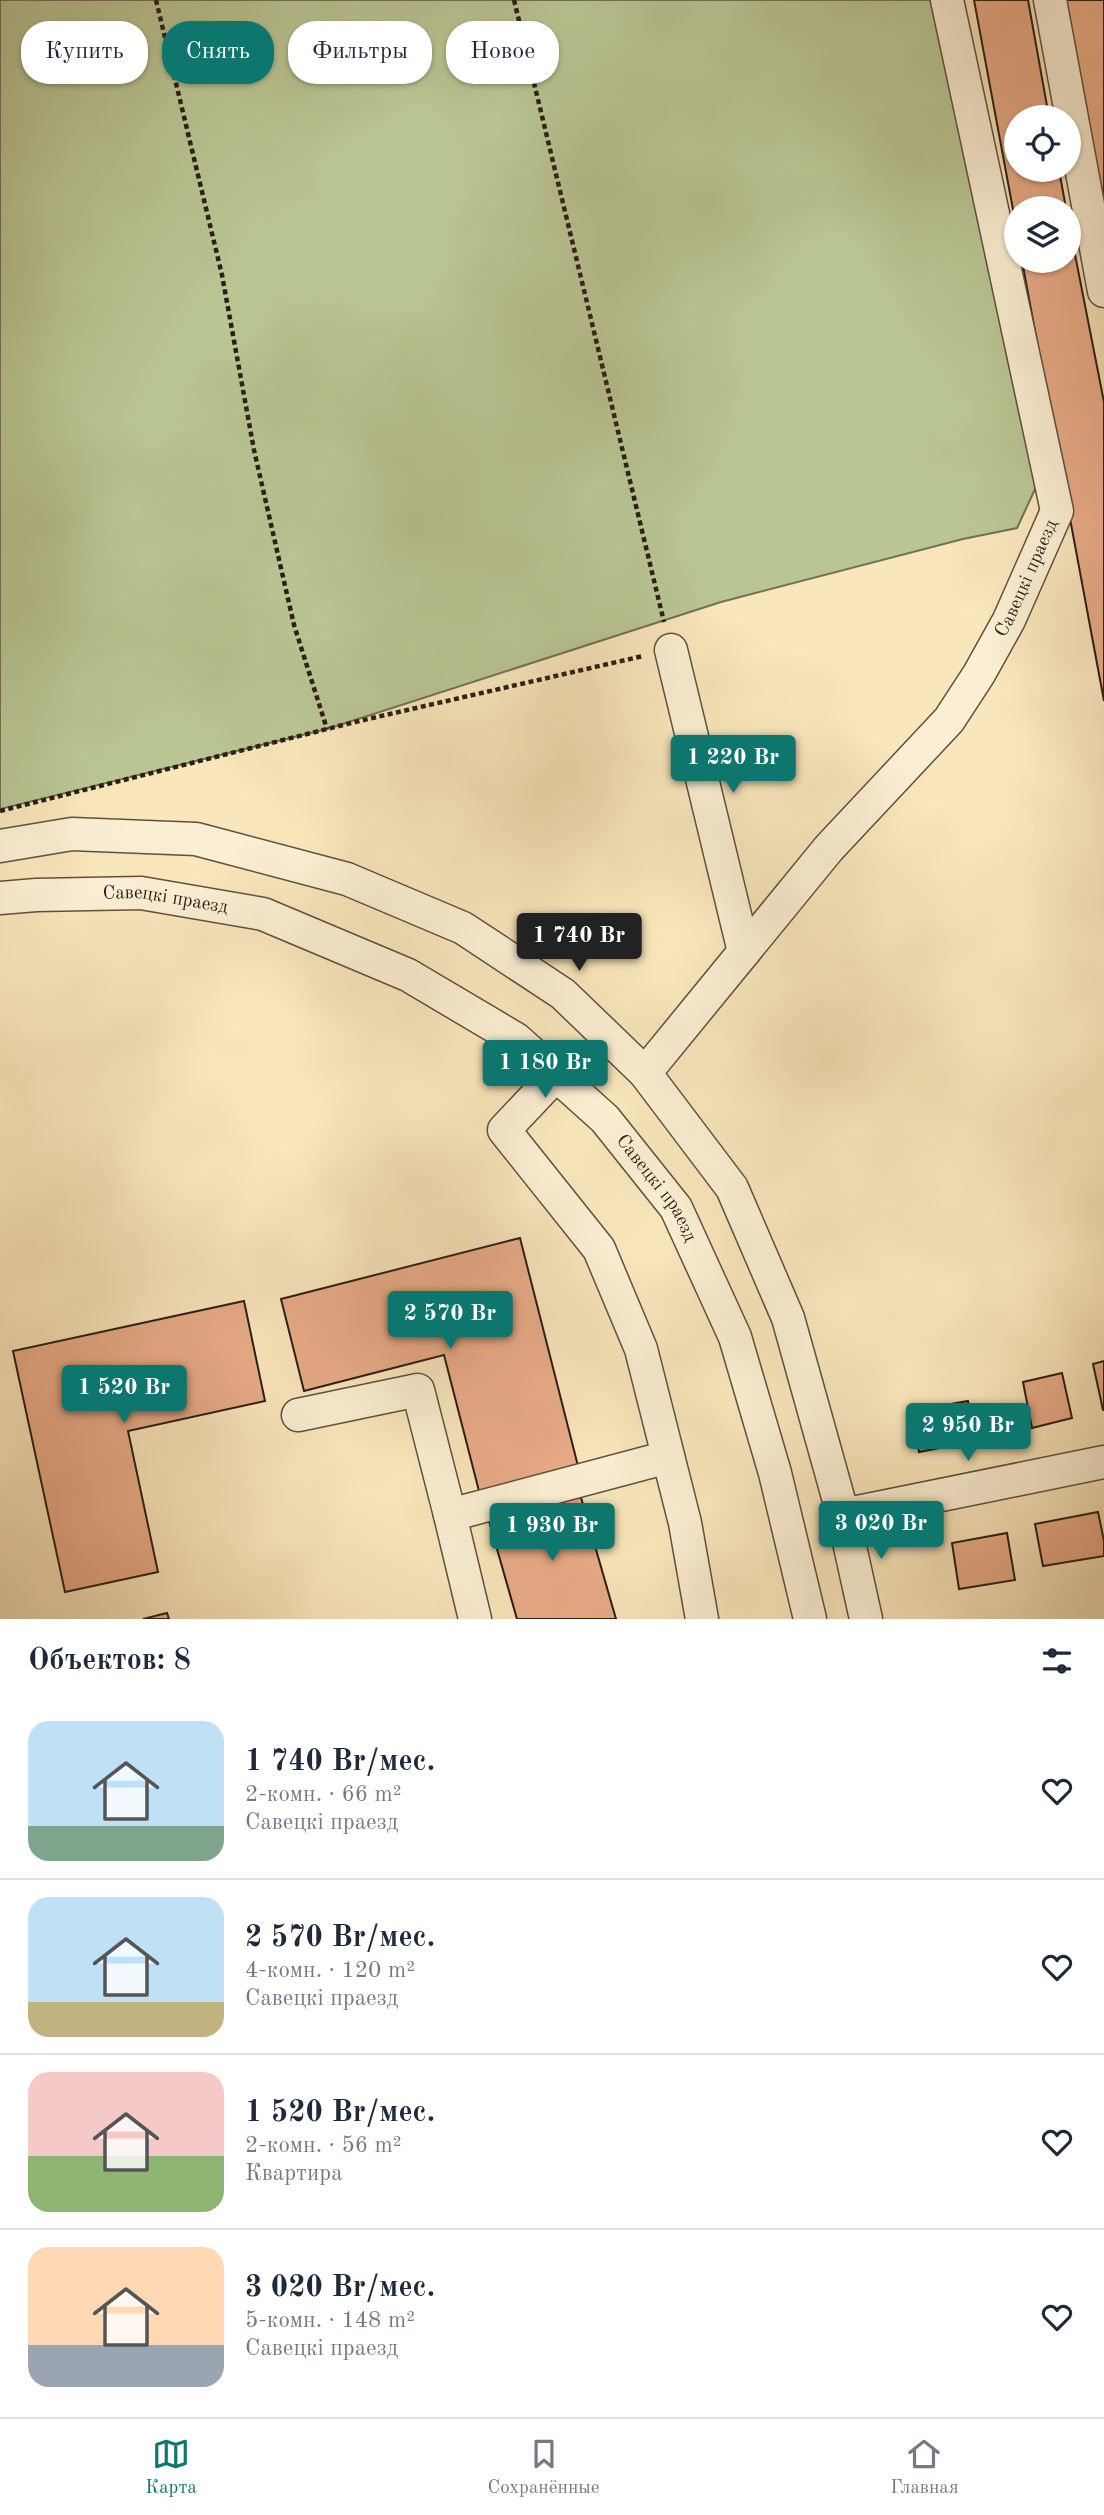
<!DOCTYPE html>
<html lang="ru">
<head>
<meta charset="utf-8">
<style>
	:root { --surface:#fff; --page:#f2f2f3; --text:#1f2937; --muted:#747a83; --line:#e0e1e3; --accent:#0f766e }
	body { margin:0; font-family:"Old Standard TT",serif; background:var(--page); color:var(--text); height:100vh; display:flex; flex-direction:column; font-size:26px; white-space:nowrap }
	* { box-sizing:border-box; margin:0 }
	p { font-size:23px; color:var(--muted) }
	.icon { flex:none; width:38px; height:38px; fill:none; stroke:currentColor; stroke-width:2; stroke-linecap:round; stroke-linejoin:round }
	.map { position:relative; height:1619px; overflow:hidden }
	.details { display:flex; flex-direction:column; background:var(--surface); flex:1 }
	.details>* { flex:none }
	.hud { position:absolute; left:21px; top:21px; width:700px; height:63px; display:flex; gap:14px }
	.tools { position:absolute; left:1004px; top:105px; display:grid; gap:14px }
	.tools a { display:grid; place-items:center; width:77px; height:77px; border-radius:50%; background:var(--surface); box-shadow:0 2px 5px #0004; font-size:35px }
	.price { position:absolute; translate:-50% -60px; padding:0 16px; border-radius:7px; background:var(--accent); color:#fff; font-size:23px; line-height:46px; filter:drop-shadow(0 2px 4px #0008) }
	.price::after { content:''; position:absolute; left:50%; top:42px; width:21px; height:16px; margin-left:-10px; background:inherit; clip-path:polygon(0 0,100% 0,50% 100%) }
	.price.selected { background:#222; color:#fff }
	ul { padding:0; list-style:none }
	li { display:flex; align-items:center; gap:21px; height:175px; padding:0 28px }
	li+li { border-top:2px solid var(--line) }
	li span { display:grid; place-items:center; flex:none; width:196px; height:140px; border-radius:21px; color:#555 }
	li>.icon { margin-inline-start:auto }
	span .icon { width:84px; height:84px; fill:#fffc; stroke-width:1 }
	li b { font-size:30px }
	h2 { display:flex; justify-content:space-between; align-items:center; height:84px; padding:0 28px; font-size:30px }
	.tag { padding:0 24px; border-radius:28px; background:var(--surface); box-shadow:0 2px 5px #0004; font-size:24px; line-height:63px }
	.tag.selected { background:var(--accent); color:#fff }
	.tab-bar { display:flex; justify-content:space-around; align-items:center; height:98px; border-top:2px solid var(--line); background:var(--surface); font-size:19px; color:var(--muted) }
	.tab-bar a { display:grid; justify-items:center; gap:4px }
	.tab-bar .selected { color:var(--accent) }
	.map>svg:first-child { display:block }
	.green { fill:#b9c694; stroke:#717256; stroke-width:2 }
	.building { fill:#e9ac88; stroke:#291e18; stroke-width:2 }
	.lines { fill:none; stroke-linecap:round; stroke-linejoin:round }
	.minor-casing { stroke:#5d5041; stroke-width:35 }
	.path { stroke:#291e18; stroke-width:4.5; stroke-dasharray:5 3.5; stroke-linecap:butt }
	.minor { stroke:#fbefd3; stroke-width:32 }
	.labels { text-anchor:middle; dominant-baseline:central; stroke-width:5; stroke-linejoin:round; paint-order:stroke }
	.street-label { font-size:19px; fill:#291e18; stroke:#fbefd3 }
</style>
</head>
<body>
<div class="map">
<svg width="1104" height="1619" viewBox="0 0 1104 1619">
	<rect width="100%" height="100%" fill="#f9e6bb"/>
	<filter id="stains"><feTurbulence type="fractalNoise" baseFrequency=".00286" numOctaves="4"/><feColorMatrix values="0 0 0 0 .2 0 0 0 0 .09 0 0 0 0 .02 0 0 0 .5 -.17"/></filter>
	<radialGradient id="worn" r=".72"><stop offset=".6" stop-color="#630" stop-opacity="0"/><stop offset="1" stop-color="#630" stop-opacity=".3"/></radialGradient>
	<polygon class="green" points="0,0 932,0 1037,485 1017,528 963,539 721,602 327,729 0,809"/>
	<g class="building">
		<polygon points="974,0 1028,0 1049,117 1017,117 1017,170 1059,170 1066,208 1017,208 1017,231"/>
		<polygon points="1061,0 1104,0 1104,217"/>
		<polygon points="1069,224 1104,402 1104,701 1022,261 1069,261"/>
		<polygon points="520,1238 578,1466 479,1491 444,1355 304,1391 281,1299"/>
		<polygon points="244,1301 265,1401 128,1431 158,1572 65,1592 13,1351"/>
		<polygon points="1104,1361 1104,1410 1103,1410 1093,1364"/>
		<polygon points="1062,1373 1072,1418 1032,1428 1023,1382"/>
		<polygon points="968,1401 975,1441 919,1452 911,1411"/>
		<polygon points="580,1494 616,1619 517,1619 489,1521"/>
		<polygon points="1098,1512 1104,1541 1104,1556 1043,1566 1035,1524"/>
		<polygon points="1007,1533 1015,1580 959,1589 952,1543"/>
		<polygon points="167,1613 169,1619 143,1619"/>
	</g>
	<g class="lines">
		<defs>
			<g id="minor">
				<polyline points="1050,0 1104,291"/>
				<polyline points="671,650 744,952"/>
				<polyline points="0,846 72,834 196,839 347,879 463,928 563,994 645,1073 732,1188 788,1318 843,1515 866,1619"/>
				<path id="s1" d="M0,898L36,895L141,893L263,914L408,975L516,1039L605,1119L676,1208L735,1337L775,1473L810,1619"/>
				<path id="s2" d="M645,1073L829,848L949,720L979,674L1009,620L1057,511L947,0"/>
				<polyline points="556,1075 504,1130 599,1249 641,1349 685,1523 702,1619"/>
				<polyline points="298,1415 418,1390 450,1515"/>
				<polyline points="843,1515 1104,1462"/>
				<polyline points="475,1619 450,1515 668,1457"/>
			</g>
		</defs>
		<use href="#minor" class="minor-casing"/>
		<g class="path">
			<polyline points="156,0 222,275 254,450 294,625 327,729"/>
			<polyline points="514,0 664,622"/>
			<polyline points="0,811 355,722 643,656"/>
		</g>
		<use href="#minor" class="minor"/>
	</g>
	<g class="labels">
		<g class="street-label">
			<text stroke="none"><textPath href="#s2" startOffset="628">Савецкі праезд</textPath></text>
			<text stroke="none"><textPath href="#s1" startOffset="166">Савецкі праезд</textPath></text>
			<text stroke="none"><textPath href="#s1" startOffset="754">Савецкі праезд</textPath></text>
		</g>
	</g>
	<rect width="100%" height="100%" filter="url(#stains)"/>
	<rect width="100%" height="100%" fill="url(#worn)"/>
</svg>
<div class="tools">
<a><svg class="icon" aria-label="locate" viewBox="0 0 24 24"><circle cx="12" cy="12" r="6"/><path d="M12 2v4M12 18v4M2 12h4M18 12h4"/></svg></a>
<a><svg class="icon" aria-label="layers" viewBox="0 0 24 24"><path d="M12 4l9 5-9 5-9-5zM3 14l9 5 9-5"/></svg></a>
</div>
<b class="price" style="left:733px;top:795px">1 220 Br</b>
<b class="price selected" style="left:579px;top:973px">1 740 Br</b>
<b class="price" style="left:545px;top:1100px">1 180 Br</b>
<b class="price" style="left:450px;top:1351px">2 570 Br</b>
<b class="price" style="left:124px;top:1425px">1 520 Br</b>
<b class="price" style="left:968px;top:1463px">2 950 Br</b>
<b class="price" style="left:881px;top:1561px">3 020 Br</b>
<b class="price" style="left:552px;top:1563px">1 930 Br</b>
<div class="hud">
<a class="tag">Купить</a>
<a class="tag selected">Снять</a>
<a class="tag">Фильтры</a>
<a class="tag">Новое</a>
</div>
</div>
<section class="details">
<h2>Объектов: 8<svg class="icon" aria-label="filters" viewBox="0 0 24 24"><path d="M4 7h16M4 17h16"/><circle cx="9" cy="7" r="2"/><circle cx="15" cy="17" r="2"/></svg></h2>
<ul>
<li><span style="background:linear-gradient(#bfe0f5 75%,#7fa58c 0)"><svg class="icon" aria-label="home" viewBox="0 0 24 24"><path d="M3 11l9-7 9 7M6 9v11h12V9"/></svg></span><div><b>1 740 Br/мес.</b><p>2-комн. · 66 m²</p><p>Савецкі праезд</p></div><svg class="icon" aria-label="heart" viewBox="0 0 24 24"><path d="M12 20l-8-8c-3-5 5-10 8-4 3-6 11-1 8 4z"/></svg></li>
<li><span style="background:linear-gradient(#bfe0f5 75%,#c2b280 0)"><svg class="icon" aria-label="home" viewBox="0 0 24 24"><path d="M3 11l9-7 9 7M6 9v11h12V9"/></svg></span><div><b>2 570 Br/мес.</b><p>4-комн. · 120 m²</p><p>Савецкі праезд</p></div><svg class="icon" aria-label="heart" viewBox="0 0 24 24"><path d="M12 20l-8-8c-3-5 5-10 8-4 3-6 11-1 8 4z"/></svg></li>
<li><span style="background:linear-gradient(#f6c9c9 60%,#8fb573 0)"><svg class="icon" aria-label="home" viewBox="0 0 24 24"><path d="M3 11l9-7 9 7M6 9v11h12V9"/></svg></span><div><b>1 520 Br/мес.</b><p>2-комн. · 56 m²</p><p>Квартира</p></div><svg class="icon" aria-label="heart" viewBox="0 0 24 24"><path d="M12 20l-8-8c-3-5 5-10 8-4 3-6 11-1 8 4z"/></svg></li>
<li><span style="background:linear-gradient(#ffd9b3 70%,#9aa5b1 0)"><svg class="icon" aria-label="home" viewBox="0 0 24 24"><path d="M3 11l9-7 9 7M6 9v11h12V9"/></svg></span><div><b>3 020 Br/мес.</b><p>5-комн. · 148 m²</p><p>Савецкі праезд</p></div><svg class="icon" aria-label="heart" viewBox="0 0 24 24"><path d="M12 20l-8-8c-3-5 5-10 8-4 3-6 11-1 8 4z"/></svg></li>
</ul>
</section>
<nav class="tab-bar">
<a class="selected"><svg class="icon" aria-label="map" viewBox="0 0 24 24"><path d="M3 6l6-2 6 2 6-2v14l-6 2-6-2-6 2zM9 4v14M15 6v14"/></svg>Карта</a>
<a><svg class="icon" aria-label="saved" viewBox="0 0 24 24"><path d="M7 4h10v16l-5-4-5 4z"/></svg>Сохранённые</a>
<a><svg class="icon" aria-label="home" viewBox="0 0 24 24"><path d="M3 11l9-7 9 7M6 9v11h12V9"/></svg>Главная</a>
</nav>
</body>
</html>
